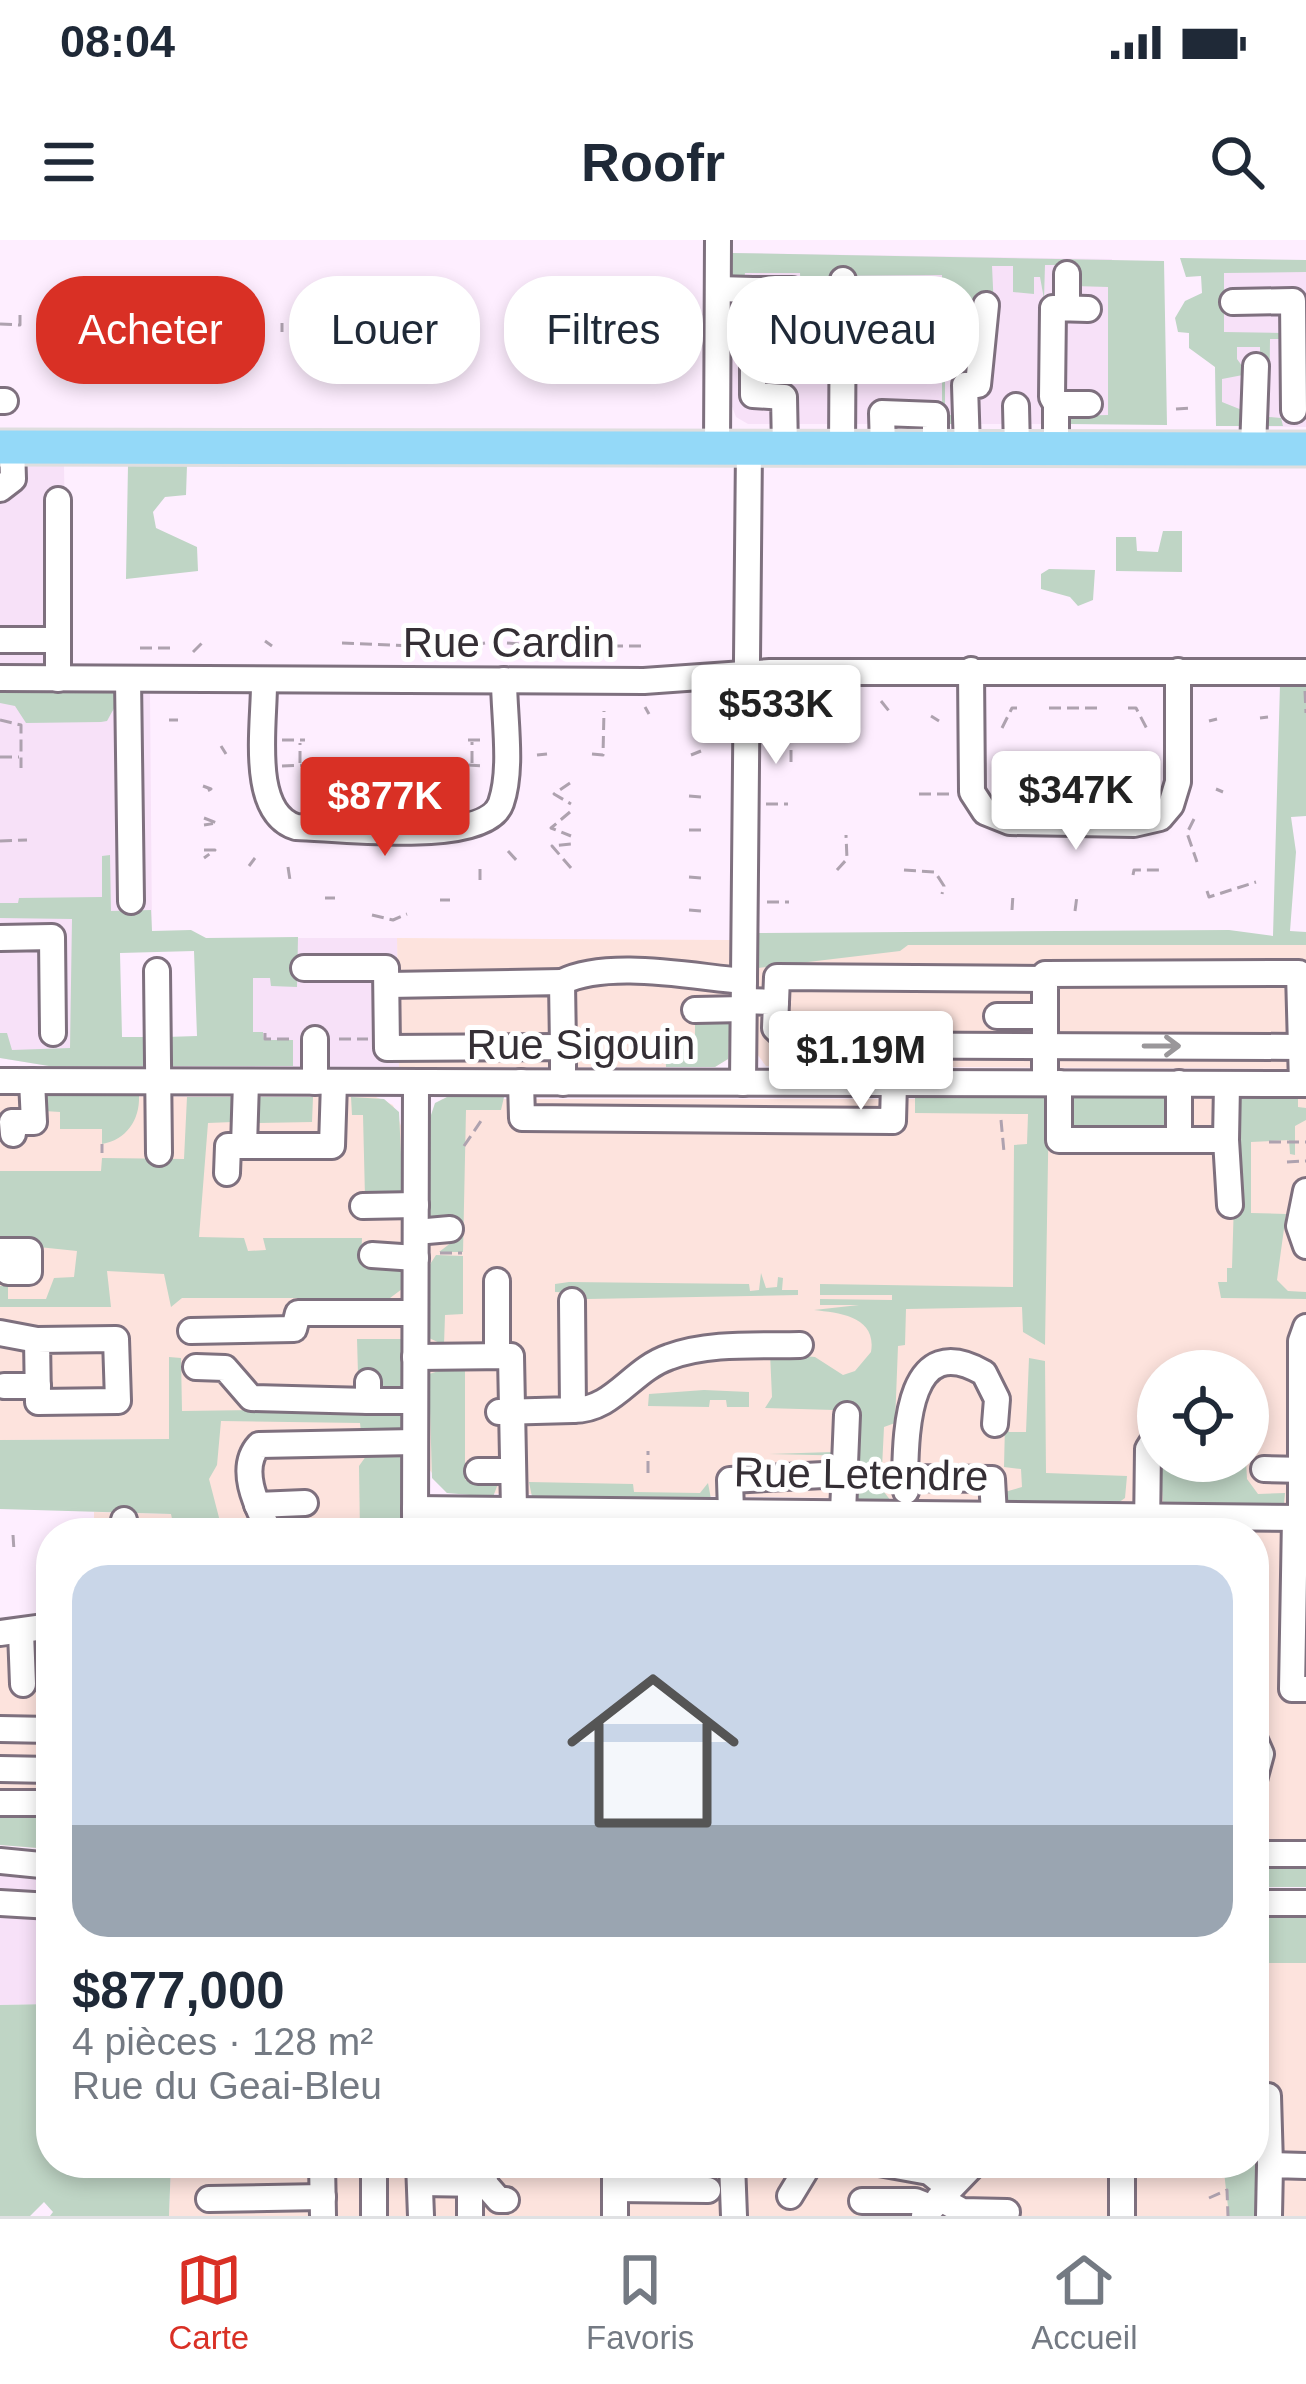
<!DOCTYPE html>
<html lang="fr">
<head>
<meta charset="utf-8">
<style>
	:root { --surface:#fff; --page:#f6f6f7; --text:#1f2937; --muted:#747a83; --line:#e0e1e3; --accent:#d93025 }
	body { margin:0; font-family:Arial,sans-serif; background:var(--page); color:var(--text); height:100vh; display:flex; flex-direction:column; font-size:45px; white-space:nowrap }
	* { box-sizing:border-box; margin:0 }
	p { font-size:39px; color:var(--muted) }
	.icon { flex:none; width:66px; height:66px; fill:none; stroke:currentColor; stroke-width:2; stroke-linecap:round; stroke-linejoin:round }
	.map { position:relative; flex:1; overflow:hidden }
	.side { position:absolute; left:36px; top:1278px; width:1233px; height:660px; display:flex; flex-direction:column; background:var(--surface); border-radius:48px; box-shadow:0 6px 18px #0003 }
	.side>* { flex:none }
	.top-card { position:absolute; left:36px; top:36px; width:1236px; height:108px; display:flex; gap:24px }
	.buttons { position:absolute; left:1137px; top:1110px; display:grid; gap:24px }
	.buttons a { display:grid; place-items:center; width:132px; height:132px; border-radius:50%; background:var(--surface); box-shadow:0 6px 18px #0003; font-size:60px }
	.price { position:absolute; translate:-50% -102px; padding:0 27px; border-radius:12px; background:#fff; color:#222; font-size:39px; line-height:78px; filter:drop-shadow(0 3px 6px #0008) }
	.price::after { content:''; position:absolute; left:50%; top:72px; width:36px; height:27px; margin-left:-18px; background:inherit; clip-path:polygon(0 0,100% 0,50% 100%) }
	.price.current { background:var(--accent); color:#fff }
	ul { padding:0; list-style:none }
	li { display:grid; align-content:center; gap:24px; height:636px; padding:0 36px }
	li span { display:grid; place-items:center; height:372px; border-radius:36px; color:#555 }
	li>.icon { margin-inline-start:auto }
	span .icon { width:216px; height:216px; fill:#fffc; stroke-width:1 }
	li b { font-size:51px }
	.pill { padding:0 42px; border-radius:48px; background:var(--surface); box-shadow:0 6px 18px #0003; font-size:42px; line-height:108px }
	.pill.current { background:var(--accent); color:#fff }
	.status { display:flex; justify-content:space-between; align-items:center; height:84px; padding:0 60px; background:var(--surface); direction:ltr }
	.status svg { height:33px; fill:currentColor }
	header { display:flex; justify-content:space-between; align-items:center; height:156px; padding:0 36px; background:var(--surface); font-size:54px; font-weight:700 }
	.menu { display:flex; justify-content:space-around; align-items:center; height:168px; border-top:3px solid var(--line); background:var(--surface); font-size:33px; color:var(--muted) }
	.menu a { display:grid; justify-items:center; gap:6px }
	.menu .current { color:var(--accent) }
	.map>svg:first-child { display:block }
	.built { fill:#f7e1f8 }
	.industrial { fill:#fde3dd; fill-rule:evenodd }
	.green { fill:#bfd5c5 }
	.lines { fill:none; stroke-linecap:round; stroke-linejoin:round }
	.minor-casing { stroke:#7e707e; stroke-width:30 }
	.major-casing { stroke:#dfdedf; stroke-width:39 }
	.path { stroke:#aea2af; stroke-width:3; stroke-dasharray:12 6; stroke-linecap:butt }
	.minor { stroke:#fff; stroke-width:24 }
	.major { stroke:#94d9f8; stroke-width:33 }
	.oneway { stroke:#9a979a }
	.labels { text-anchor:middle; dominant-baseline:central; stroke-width:10; stroke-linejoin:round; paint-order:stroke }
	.street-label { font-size:42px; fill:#352f35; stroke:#fff }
</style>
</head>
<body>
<div class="status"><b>08:04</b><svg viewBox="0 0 49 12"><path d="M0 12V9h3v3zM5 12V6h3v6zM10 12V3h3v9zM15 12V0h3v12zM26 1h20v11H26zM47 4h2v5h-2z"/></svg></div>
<header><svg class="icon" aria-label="menu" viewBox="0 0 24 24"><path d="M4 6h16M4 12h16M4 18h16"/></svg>Roofr<svg class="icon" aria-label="search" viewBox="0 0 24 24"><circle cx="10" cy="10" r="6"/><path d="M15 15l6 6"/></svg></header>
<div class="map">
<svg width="1306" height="1976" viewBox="0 0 1306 1976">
	<rect width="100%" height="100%" fill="#feeeff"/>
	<g class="built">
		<polygon points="731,13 1112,19 1112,184 748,184 736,177 730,161"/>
		<polygon points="1214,20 1306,20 1306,187 1216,186"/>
		<polygon points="64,224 67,423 0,423 0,225"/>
		<polygon points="0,452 150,452 152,691 81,691 74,810 49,826 0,818"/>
		<polygon points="230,698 397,698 399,827 235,826"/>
		<polygon points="0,1635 51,1642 51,1764 0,1765"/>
	</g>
	<g class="industrial">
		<polygon points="397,698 730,700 728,819 715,827 399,827"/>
		<polygon points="759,699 1306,700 1306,829 766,826 757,814"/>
		<polygon points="0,856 376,857 393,865 403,891 401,1293 182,1293 181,1199 0,1200"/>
		<path d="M442,859H1306V1264L447,1253L429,1229L430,878ZM1158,1131H1248V1221H1158Z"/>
		<polygon points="94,1272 174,1274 174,1293 94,1293"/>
		<polygon points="455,1284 1306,1292 1306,1647 1254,1647 1254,1293 438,1293"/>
		<polygon points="51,1397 51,1609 0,1605 0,1405"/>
		<polygon points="1254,1677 1306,1678 1306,1976 435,1976 433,1923 1254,1923"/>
		<polygon points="171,1923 406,1923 407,1976 169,1976"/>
	</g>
	<g class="green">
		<polygon points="731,13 1164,21 1167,185 1068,184 1070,176 1108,175 1108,47 1074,46 1060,25 1045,25 1044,59 1040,37 1034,37 1034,54 1013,52 1013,26 992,26 994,69 947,73 948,130 956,135 945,135 945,174 955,176 955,184 942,184 942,35 819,36 818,57 801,56 800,33 745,33 744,42 731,42"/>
		<polygon points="1180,18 1306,20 1306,32 1224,33 1224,92 1283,93 1280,99 1270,99 1269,177 1281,178 1283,186 1261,186 1260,107 1237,107 1237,119 1248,134 1222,139 1222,162 1247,172 1247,186 1216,186 1215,127 1189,108 1189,93 1178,92 1175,78 1185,61 1202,53 1201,36 1186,37"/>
		<polygon points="128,225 187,225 186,255 165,257 153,272 156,288 197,307 198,331 126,339"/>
		<polygon points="1163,291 1182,291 1182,332 1116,331 1116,297 1136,297 1137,311 1158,312"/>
		<polygon points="1049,329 1095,330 1093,360 1078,366 1070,357 1041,349 1041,334"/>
		<polygon points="1280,444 1306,445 1306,576 1291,577 1296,612 1290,691 1306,692 1306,705 908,705 900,711 758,728 759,693 1229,690 1273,696"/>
		<polygon points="115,451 118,461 107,481 101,482 26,483 15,466 0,463 0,452"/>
		<polygon points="110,615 111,671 151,670 152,691 191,690 206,698 298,697 297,747 271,746 270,738 253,738 253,792 263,792 264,800 293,800 293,826 167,826 166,797 197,796 194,711 120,713 122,797 149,797 151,826 49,826 0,818 0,793 7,793 12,810 70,808 72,679 0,678 0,663 18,663 19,658 102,657 102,616"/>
		<polygon points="695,774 730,778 728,819 715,827 666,827 665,797 695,796"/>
		<path d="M41,856H139C140,880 126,900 102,904V889H60V872L44,871Z"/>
		<polygon points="187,857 233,857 233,882 208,883 199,997 244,998 248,1011 266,1010 263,998 362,998 361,1023 402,1025 402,1049 390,1058 182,1058 171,1067 164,1034 107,1031 111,1067 0,1067 0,1046 8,1046 8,1059 46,1059 54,1038 74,1037 77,1011 0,1003 0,931 101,931 102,918 184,919"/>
		<polygon points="259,857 313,857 312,882 259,883"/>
		<polygon points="351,857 384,859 399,872 403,956 365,957 363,875 352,875"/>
		<polygon points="447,857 504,857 501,870 466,870 463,1012 439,1012 456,999 455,977 429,981 430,878 435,863"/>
		<path d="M915,858H1049L1045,1105L1023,1092L1022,1067L906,1069L905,1105L898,1106L895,1183L884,1187L881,1248L891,1261L856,1260L857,1216L769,1214L833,1212L834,1170L765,1168L772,1157L770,1113L815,1117L843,1135L855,1131L871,1112C877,1077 841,1073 814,1070L859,1065H820V1059L892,1060V1055H820V1044L1013,1047L1014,905L1027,904L1028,874L915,873Z"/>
		<polygon points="1069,858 1166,858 1165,887 1074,889"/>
		<polygon points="1237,859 1298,859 1298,867 1306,868 1306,880 1295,886 1295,915 1290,914 1289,900 1251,902 1251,973 1286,974 1277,1040 1288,1051 1306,1052 1306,1059 1221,1058 1218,1042 1227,1042 1227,1028 1232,1028"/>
		<polygon points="436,1015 463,1016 463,1074 445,1075 444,1105 429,1098 429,1026"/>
		<polygon points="761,1033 766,1048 777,1047 778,1037 783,1038 782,1050 798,1050 798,1055 587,1059 585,1053 555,1052 555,1044 569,1042 749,1044 750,1051 759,1050"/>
		<polygon points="357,1099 402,1099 402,1149 387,1150 374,1135 358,1134"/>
		<polygon points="169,1117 181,1118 182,1171 402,1168 402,1192 361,1192 360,1183 221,1181 217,1225 209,1239 223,1293 175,1293 171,1274 0,1269 0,1200 169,1199"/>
		<polygon points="1029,1118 1045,1121 1046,1233 1127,1236 1125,1258 1118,1263 1001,1262 1001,1253 1022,1247 1021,1229 1004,1227 1005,1184 1009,1192 1026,1192"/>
		<polygon points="442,1130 465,1130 465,1240 499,1241 493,1257 447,1253 432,1238 429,1134"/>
		<polygon points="704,1150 749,1152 749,1167 727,1167 726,1160 710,1160 709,1167 648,1166 649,1154"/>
		<polygon points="369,1212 402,1213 401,1293 360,1293 359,1226"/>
		<polygon points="1160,1221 1246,1221 1247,1239 1258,1254 1285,1253 1284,1264 1163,1263"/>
		<polygon points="529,1242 633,1244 634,1252 700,1253 708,1243 711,1259 532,1257"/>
		<polygon points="0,1570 51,1570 51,1609 0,1605"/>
		<polygon points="1254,1626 1306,1629 1306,1647 1254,1647"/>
		<polygon points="1254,1677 1306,1678 1306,1723 1256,1723 1254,1768"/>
		<polygon points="51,1764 51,1923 171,1923 169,1976 50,1976 53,1972 44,1962 30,1976 0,1976 0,1765"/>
		<polygon points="1254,1866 1258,1976 1229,1976 1223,1923 1254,1923"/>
	</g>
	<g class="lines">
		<defs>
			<g id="minor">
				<polyline points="718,49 753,50 753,155 784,157 785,209"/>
				<polyline points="753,50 792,50"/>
				<polyline points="1233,62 1293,61 1294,170"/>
				<polyline points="1067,68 1067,34"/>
				<polyline points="0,161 5,161"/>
				<polyline points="1056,164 1052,157 1053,68 1088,69"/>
				<polyline points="1016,166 1017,209"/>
				<polyline points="717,208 718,0"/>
				<polyline points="842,209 843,40"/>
				<polyline points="883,209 882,173 935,175 935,209"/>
				<polyline points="967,209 965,145 978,145 986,65"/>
				<polyline points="1056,209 1056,164 1089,164"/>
				<polyline points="1253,209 1256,126"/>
				<polyline points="0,249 13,239 12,207"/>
				<polyline points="0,400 58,400"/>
				<polyline points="971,430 972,552 985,572 1010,582 1134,584 1160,578 1171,565 1178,542 1178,431"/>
				<polyline points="0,438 644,441 770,432 1306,432"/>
				<polyline points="58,439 58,260"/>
				<polyline points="128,439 131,661"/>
				<path d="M264,440C265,481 248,572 296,587C338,588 486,607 501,563C513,528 504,477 504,440"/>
				<polyline points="0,698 52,697 53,793"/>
				<polyline points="304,728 386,728 387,808 563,807 563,843"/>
				<polyline points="157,731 159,913"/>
				<path d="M562,742C609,719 693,737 744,741"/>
				<polyline points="387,745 562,742 563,807"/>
				<polyline points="744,761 776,762 775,788 793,805 1302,807"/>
				<polyline points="776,762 777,737 1045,739"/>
				<polyline points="695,770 744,769"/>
				<polyline points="997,776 1045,776"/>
				<polyline points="315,799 315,842"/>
				<polyline points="0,841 1306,844"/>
				<polyline points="246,842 244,906 332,906 334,842"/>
				<polyline points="521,842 522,878 893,881 894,843"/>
				<polyline points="743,843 749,208"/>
				<polyline points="1045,843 1045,734 1299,733 1302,844"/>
				<polyline points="1059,843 1059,900 1179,900 1179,843"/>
				<polyline points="13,894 12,882 34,882 32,841"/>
				<polyline points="1179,900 1226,900 1227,844"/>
				<polyline points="1226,900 1230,965"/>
				<polyline points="227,933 228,906 244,906"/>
				<polyline points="1306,951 1299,986 1306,1006"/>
				<polyline points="363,966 416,965"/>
				<polyline points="416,992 450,989"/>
				<polyline points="0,1011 29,1011 29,1032 8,1032"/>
				<polyline points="372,1015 416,1018"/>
				<polyline points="497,1041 497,1116"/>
				<polyline points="191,1091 294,1089 298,1073 415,1073"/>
				<polyline points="0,1093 37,1100 116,1099 118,1161 38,1162 37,1100"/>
				<polyline points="415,1117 511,1116 514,1270"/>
				<polyline points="196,1127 225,1128 251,1158 368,1161"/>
				<polyline points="368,1142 368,1161 415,1161"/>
				<polyline points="4,1146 38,1146"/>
				<path d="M573,1170C614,1170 631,1130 669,1117C709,1102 758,1106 800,1105"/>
				<polyline points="499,1172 573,1170 572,1061"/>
				<polyline points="1264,1229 1306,1230"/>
				<polyline points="478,1231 513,1231"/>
				<path d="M905,1238C906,1192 907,1088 984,1133L997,1159L995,1184"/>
				<polyline points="906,1251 905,1238 992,1239 994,1275"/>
				<polyline points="257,1265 305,1263"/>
				<polyline points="415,1269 1306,1278"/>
				<polyline points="731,1272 730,1240 843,1234"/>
				<polyline points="843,1273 847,1175"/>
				<polyline points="1295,1278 1292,1449 1306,1449"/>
				<polyline points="1301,1278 1301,1101 1306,1087"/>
				<polyline points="1147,1291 1148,1209 1158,1193"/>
				<polyline points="124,1293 124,1280"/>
				<path d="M270,1293C258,1268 237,1229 259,1205L415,1202"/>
				<polyline points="415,1293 416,842"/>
				<polyline points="21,1392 23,1444"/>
				<polyline points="0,1393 51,1386"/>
				<polyline points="0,1489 51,1490"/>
				<polyline points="1254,1498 1261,1514 1254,1540"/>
				<polyline points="0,1529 51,1530"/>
				<polyline points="0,1563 51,1563"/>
				<polyline points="1254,1614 1306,1614"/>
				<polyline points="0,1621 51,1626"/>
				<polyline points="0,1663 51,1666"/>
				<polyline points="1254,1663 1306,1663"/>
				<polyline points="1268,1856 1270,1925"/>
				<polyline points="322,1923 323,1976"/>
				<polyline points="374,1923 374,1976"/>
				<polyline points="419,1923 421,1976"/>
				<polyline points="732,1923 734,1976"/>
				<polyline points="879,1923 929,1932 949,1948"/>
				<polyline points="1122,1923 1122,1976"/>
				<polyline points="420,1943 485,1944 484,1923"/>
				<polyline points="485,1944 499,1960 506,1960"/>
				<polyline points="615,1949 708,1950"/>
				<polyline points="790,1956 810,1923"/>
				<polyline points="939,1958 962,1971 1007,1972"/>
				<polyline points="209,1959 323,1957"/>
				<polyline points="862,1961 915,1961 930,1967"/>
				<polyline points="470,1976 470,1944"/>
				<polyline points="615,1976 615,1923"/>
				<polyline points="924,1976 975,1923"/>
				<polyline points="1269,1976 1270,1925 1306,1926"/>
			</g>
			<polyline id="major" points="0,207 1306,209"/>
		</defs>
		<use href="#minor" class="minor-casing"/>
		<use href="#major" class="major-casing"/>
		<g class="path">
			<polyline points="282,83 282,92"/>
			<polyline points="0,84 20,85 20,75"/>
			<polyline points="1176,169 1191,168"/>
			<polyline points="265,401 272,406"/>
			<polyline points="342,403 436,407"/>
			<polyline points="507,403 530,405"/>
			<polyline points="611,406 647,406"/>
			<polyline points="463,407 485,403"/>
			<polyline points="140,408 175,408"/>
			<polyline points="193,412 204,401"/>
			<polyline points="1305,451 1306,473"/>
			<polyline points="881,461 889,471"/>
			<polyline points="645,467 649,474"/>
			<polyline points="792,468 804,462"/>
			<polyline points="1049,468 1100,468"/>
			<polyline points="1128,468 1136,468 1147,489"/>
			<polyline points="931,476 939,481"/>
			<polyline points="1260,478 1268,477"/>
			<polyline points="0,480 21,485 21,528"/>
			<polyline points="169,480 178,480"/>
			<polyline points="1209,481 1217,479"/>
			<polyline points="1002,488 1012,468 1017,468"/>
			<polyline points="282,500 305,500"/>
			<polyline points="468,500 484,500"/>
			<polyline points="221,506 226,514"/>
			<polyline points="791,510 791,522"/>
			<polyline points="592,514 603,515 604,471"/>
			<polyline points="537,515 547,514"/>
			<polyline points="691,515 701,511"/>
			<polyline points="0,517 19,517"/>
			<polyline points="300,523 300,503"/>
			<polyline points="472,523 472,502"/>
			<polyline points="468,525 484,526"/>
			<polyline points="282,526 304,525"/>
			<polyline points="570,543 554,554 571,564"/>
			<polyline points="203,546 211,549 203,553"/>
			<polyline points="1216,549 1223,552"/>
			<polyline points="919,554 953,554"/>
			<polyline points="689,556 702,557"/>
			<polyline points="766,564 788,564"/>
			<polyline points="570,572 551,588 571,596"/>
			<polyline points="204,578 217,583 204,585"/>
			<polyline points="1194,579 1187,593 1197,622"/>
			<polyline points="689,590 704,590"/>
			<polyline points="0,601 27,600"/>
			<polyline points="204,610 215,610 204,618"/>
			<polyline points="508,611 518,622"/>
			<polyline points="249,626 255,618"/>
			<polyline points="288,627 290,640"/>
			<polyline points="571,628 552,606 571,604"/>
			<polyline points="837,630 847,619 846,595"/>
			<polyline points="904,630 935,632 944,646 942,654"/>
			<polyline points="1133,635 1134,630 1159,630"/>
			<polyline points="689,637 702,638"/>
			<polyline points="480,640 480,629"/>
			<polyline points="1207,651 1209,657 1256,642"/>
			<polyline points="325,658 335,658"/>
			<polyline points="440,660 450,660"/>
			<polyline points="767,662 789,662"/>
			<polyline points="689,670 702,671"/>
			<polyline points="1012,670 1013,654"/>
			<polyline points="1075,671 1077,656"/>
			<polyline points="372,675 393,680 407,674"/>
			<polyline points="265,793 265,799 293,799"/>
			<polyline points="636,796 637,817"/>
			<polyline points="339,799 368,799"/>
			<polyline points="585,815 597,796"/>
			<polyline points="1001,880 1004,912"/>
			<polyline points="1269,902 1306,902"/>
			<polyline points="464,906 483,878"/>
			<polyline points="102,913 102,904"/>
			<polyline points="1287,922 1306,921"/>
			<polyline points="440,1013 462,1013"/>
			<polyline points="648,1233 648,1211"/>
			<polyline points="13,1295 14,1311"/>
			<polyline points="1209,1958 1227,1950 1228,1976"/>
		</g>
		<use href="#minor" class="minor"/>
		<use href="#major" class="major"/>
	</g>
	<defs><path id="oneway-shaft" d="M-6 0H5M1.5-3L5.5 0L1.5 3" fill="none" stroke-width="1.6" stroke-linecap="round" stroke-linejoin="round" transform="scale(3)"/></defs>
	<use class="oneway" href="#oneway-shaft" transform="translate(1162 806)"/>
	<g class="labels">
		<g class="street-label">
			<text x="509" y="402">Rue Cardin</text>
			<text x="581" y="804">Rue Sigouin</text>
			<text transform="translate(861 1234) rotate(1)">Rue Letendre</text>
		</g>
	</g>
</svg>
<div class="buttons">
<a><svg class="icon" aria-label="locate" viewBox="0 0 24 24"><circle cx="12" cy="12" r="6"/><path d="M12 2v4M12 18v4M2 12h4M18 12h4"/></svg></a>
</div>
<b class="price" style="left:776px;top:527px">$533K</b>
<b class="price" style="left:1076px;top:613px">$347K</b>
<b class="price current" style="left:385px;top:619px">$877K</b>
<b class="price" style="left:861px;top:873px">$1.19M</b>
<div class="top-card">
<a class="pill current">Acheter</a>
<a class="pill">Louer</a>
<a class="pill">Filtres</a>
<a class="pill">Nouveau</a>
</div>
<section class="side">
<ul>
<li><span style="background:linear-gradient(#c9d6e8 70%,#9aa5b1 0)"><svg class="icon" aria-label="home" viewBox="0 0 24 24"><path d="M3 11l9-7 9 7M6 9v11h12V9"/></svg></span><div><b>$877,000</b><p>4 pièces · 128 m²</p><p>Rue du Geai-Bleu</p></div></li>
</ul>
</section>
</div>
<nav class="menu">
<a class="current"><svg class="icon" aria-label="map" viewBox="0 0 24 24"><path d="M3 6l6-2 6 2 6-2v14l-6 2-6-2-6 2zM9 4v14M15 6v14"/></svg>Carte</a>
<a><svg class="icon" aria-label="saved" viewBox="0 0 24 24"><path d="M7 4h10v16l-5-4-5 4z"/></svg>Favoris</a>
<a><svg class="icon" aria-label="home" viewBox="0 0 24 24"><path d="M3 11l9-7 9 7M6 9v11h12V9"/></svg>Accueil</a>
</nav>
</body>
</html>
